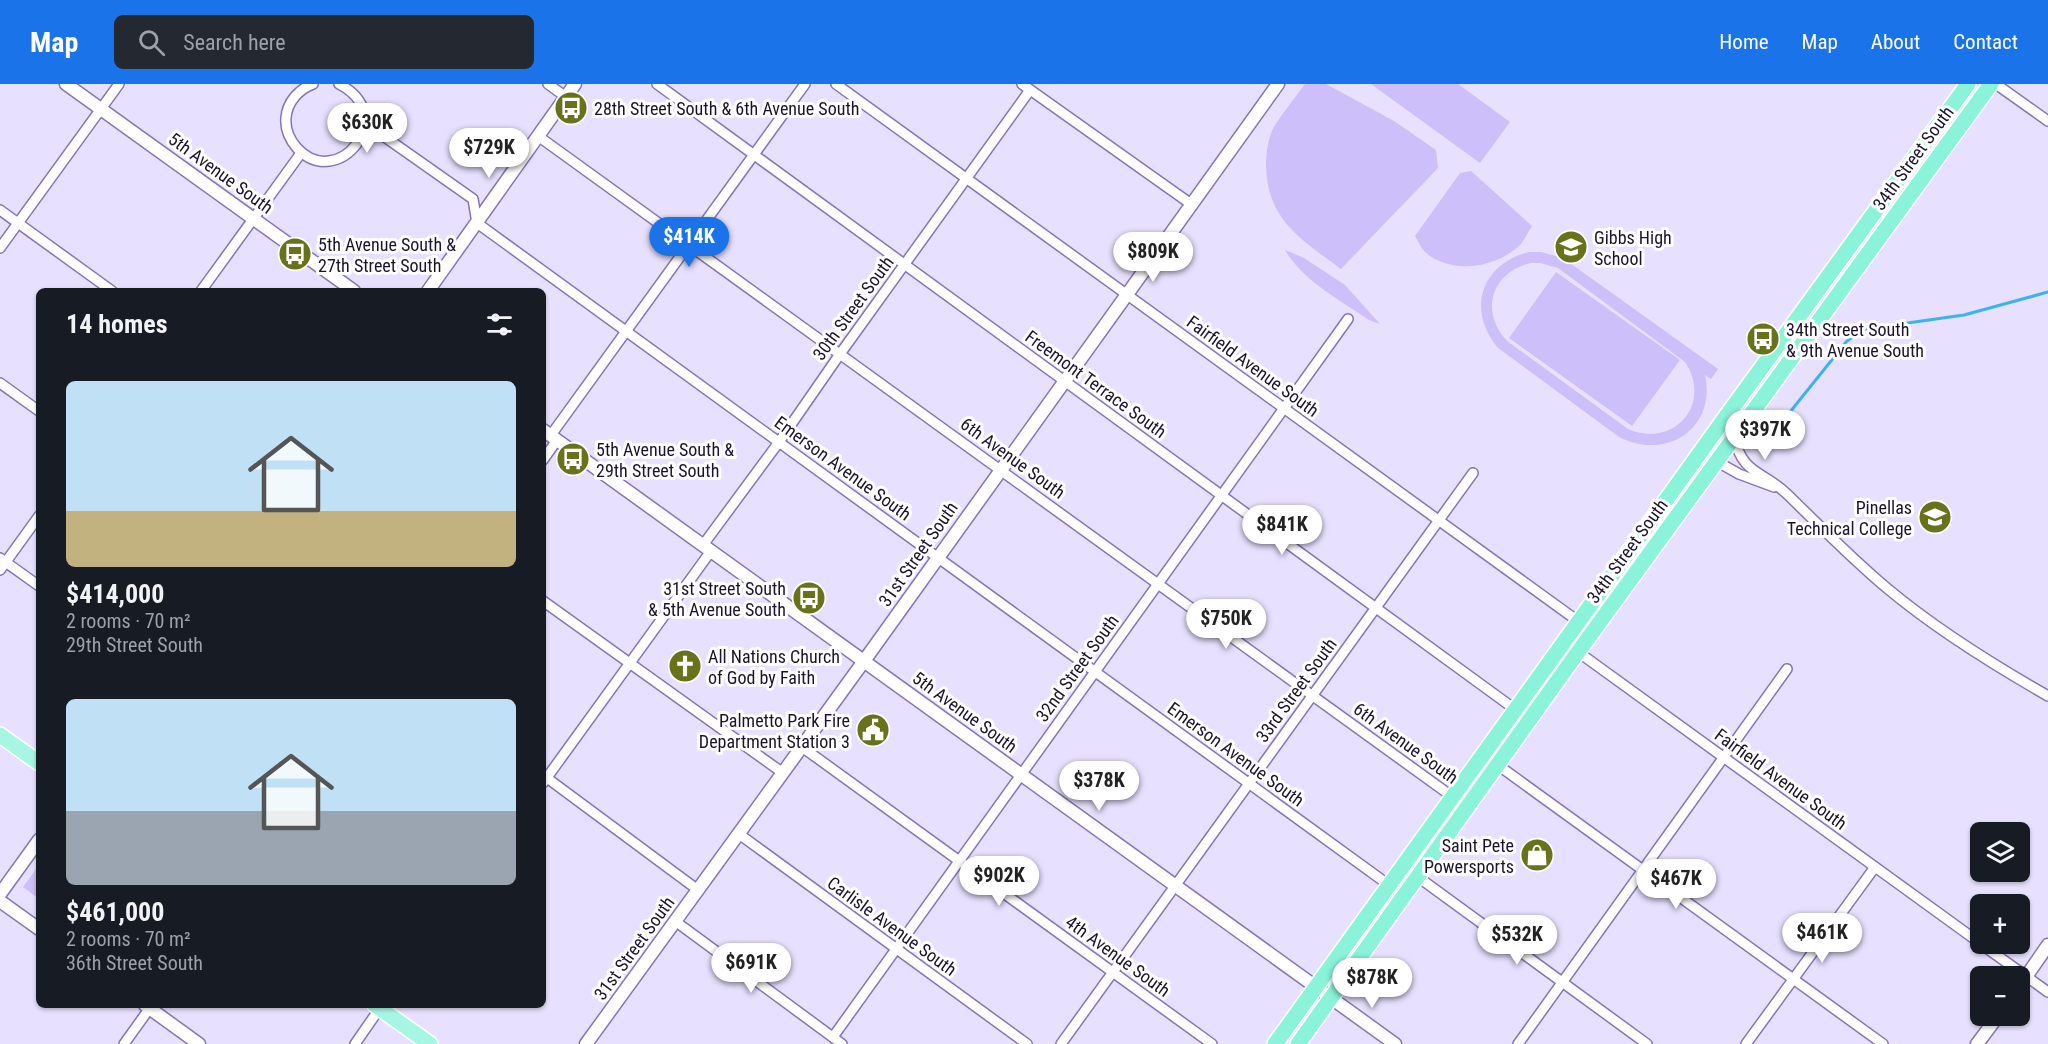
<!DOCTYPE html>
<html lang="en">
<head>
<meta charset="utf-8">
<style>
	:root { --surface:#171b24; --page:#242831; --text:#f1f3f6; --muted:#9ea1a6; --accent:#1a73e8 }
	body { margin:0; font-family:"Roboto Condensed",sans-serif; background:var(--page); color:var(--text); height:100vh; display:flex; flex-direction:column; font-size:22px; white-space:nowrap }
	* { box-sizing:border-box; margin:0 }
	p { font-size:20px; color:var(--muted) }
	.icon { flex:none; width:33px; height:33px; fill:none; stroke:currentColor; stroke-width:2; stroke-linecap:round; stroke-linejoin:round }
	.map { position:relative; flex:1; overflow:hidden }
	.side { position:absolute; left:36px; top:204px; width:510px; height:720px; display:flex; flex-direction:column; background:var(--surface); border-radius:9px; box-shadow:0 2px 4px #0004 }
	.side>* { flex:none }
	.buttons { position:absolute; left:1970px; top:738px; display:grid; gap:12px }
	.buttons a { display:grid; place-items:center; width:60px; height:60px; border-radius:9px; background:var(--surface); box-shadow:0 2px 4px #0004; font-size:30px }
	.price { position:absolute; translate:-50% -51px; padding:0 14px; border-radius:21px; background:#fff; color:#222; font-size:20px; line-height:39px; filter:drop-shadow(0 2px 3px #0008) }
	.price::after { content:''; position:absolute; left:50%; top:36px; width:18px; height:14px; margin-left:-9px; background:inherit; clip-path:polygon(0 0,100% 0,50% 100%) }
	.price.active { background:var(--accent); color:#fff }
	ul { padding:0; list-style:none }
	li { display:grid; align-content:center; gap:12px; height:318px; padding:0 30px }
	li span { display:grid; place-items:center; height:186px; border-radius:9px; color:#555 }
	li>.icon { margin-inline-start:auto }
	span .icon { width:108px; height:108px; fill:#fffc; stroke-width:1 }
	li b { font-size:26px }
	h2 { display:flex; justify-content:space-between; align-items:center; height:72px; padding:0 30px; font-size:26px }
	header { display:flex; align-items:center; gap:36px; box-sizing:border-box; height:84px; padding:0 30px; background:var(--accent); color:#fff }
	header strong { font-size:28px }
	nav { display:flex; gap:33px; margin-inline-start:auto; font-size:21px }
	.search { width:420px; height:54px; background:var(--page); display:flex; align-items:center; gap:15px; box-sizing:border-box; padding:0 21px; border-radius:9px; color:var(--muted); font-size:22px }
	.map>svg:first-child { display:block }
	.green { fill:#cdbff9; fill-rule:evenodd }
	.lines { fill:none; stroke-linecap:round; stroke-linejoin:round }
	.stream { stroke:#3db3ee; stroke-width:3 }
	.minor-casing { stroke:#8674b8; stroke-width:12 }
	.tertiary-casing { stroke:#8674b8; stroke-width:15 }
	.primary-casing { stroke:#fff; stroke-width:18 }
	.trunk-casing { stroke:#fff; stroke-width:18 }
	.minor { stroke:#fff; stroke-width:9 }
	.tertiary { stroke:#fff; stroke-width:12 }
	.primary { stroke:#a7f6e3; stroke-width:15 }
	.trunk { stroke:#8af3da; stroke-width:15 }
	.labels { text-anchor:middle; dominant-baseline:central; stroke-width:6; stroke-linejoin:round; paint-order:stroke }
	.poi-label { font-size:18px; fill:#1b132e; stroke:#fff; text-anchor:start }
	.street-label { font-size:18px; fill:#1b132e; stroke:#fff }
</style>
</head>
<body>
<header>
<strong>Map</strong>
<div class="search"><svg class="icon" aria-label="search" viewBox="0 0 24 24"><circle cx="10" cy="10" r="6"/><path d="M15 15l6 6"/></svg>Search here</div>
<nav><a>Home</a><a>Map</a><a>About</a><a>Contact</a></nav>
</header>
<div class="map">
<svg width="2048" height="960" viewBox="0 0 2048 960">
	<rect width="100%" height="100%" fill="#e7e1ff"/>
	<g class="green">
		<path d="M1305,0H1326L1394,37L1436,66L1438,84L1341,185C1302,156 1267,136 1266,82C1266,69 1268,52 1275,41C1284,27 1295,14 1305,0Z"/>
		<polygon points="1371,0 1458,0 1510,38 1480,79"/>
		<path d="M1471,87L1532,142C1528,148 1524,157 1519,162C1495,184 1451,191 1425,168C1421,164 1418,157 1415,152L1460,89Z"/>
		<path d="M1285,166L1304,174L1345,201L1380,240L1369,236C1340,216 1303,197 1285,166Z"/>
		<path d="M1529,168H1541L1563,174L1718,285L1711,295L1705,291C1717,345 1665,377 1619,353L1498,264C1466,226 1481,180 1529,168ZM1531,179H1540L1558,184L1685,278C1713,320 1674,365 1628,345L1507,257C1479,227 1492,188 1531,179Z"/>
		<polygon points="1556,188 1680,276 1632,342 1509,254"/>
		<polygon points="39,781 39,815 23,803"/>
	</g>
	<g class="lines">
		<polyline class="stream" points="1786,333 1847,257 1865,245 1964,231 2048,208"/>
		<defs>
			<g id="minor">
				<path d="M313,0C299,5 287,18 286,34C285,45 290,56 297,64C337,108 401,32 339,0"/>
				<polyline points="548,0 566,13"/>
				<polyline points="657,0 1516,626"/>
				<polyline points="836,0 1593,548"/>
				<polyline points="1022,0 1191,120"/>
				<polyline points="1996,0 2048,37"/>
				<polyline points="365,39 473,115 477,139 1404,812"/>
				<polyline points="538,52 1468,724"/>
				<polyline points="0,126 112,207"/>
				<polyline points="0,164 119,0"/>
				<polyline points="201,207 301,69"/>
				<polyline points="0,299 39,327"/>
				<polyline points="551,351 805,0"/>
				<path d="M1734,352C1742,391 1762,386 1787,410C1820,442 1852,475 1888,505C1937,546 1992,580 2048,612"/>
				<polyline points="543,376 557,356"/>
				<polyline points="1716,377 1739,390 1774,403"/>
				<polyline points="703,461 779,358 840,270 1030,6"/>
				<polyline points="0,474 39,502"/>
				<polyline points="0,486 39,432"/>
				<polyline points="543,517 783,689"/>
				<polyline points="1563,557 1980,859"/>
				<polyline points="802,663 1212,960"/>
				<polyline points="1484,671 1883,960"/>
				<polyline points="543,691 698,806"/>
				<polyline points="543,699 711,467"/>
				<polyline points="739,750 1027,960"/>
				<polyline points="1403,782 1647,960"/>
				<polyline points="675,837 842,960"/>
				<polyline points="1981,860 2048,908"/>
				<polyline points="833,953 1348,235"/>
				<polyline points="124,960 152,921"/>
				<polyline points="355,960 382,921"/>
				<polyline points="1061,960 1473,389"/>
				<polyline points="1518,960 1787,585"/>
				<polyline points="1746,960 1875,783"/>
			</g>
			<g id="tertiary">
				<polyline points="66,0 354,207"/>
				<polyline points="428,207 575,0"/>
				<polyline points="543,346 1395,960"/>
				<polyline points="0,810 39,756"/>
				<polyline points="0,817 39,845"/>
				<polyline points="2019,903 2048,861"/>
				<polyline points="145,921 199,960"/>
				<polyline points="586,960 864,577 1278,0"/>
				<polyline points="1977,960 1998,932"/>
			</g>
			<g id="primary">
				<polyline points="0,651 39,679"/>
				<polyline points="375,921 430,960"/>
			</g>
			<g id="trunk">
				<polyline points="1275,960 1725,334 1968,0"/>
				<polyline points="1298,960 1578,568 1991,0"/>
			</g>
		</defs>
		<use href="#minor" class="minor-casing"/>
		<use href="#tertiary" class="tertiary-casing"/>
		<use href="#primary" class="primary-casing"/>
		<use href="#trunk" class="trunk-casing"/>
		<use href="#minor" class="minor"/>
		<use href="#tertiary" class="tertiary"/>
		<use href="#primary" class="primary"/>
		<use href="#trunk" class="trunk"/>
	</g>
	<defs>
		<symbol id="bus-disc" viewBox="-11 -11 22 22"><circle r="9.5" fill="#68721b" stroke="#fff"/><path d="M-5-6H5V4H4V6H2V4H-2V6H-4V4H-5ZM-3.5-4V0h7V-4ZM-3.5 1.2v1.5H-2V1.2ZM2 1.2v1.5H3.5V1.2Z" fill="#fff"/></symbol>
		<symbol id="school-disc" viewBox="-11 -11 22 22"><circle r="9.5" fill="#68721b" stroke="#fff"/><path d="M0-5L7-2L0 1L-7-2ZM-4 1L0 2.5L4 1V4Q0 6-4 4Z" fill="#fff"/></symbol>
		<symbol id="university-disc" viewBox="-11 -11 22 22"><circle r="9.5" fill="#68721b" stroke="#fff"/><path d="M0-5L7-2L0 1L-7-2ZM-4 1L0 2.5L4 1V4Q0 6-4 4Z" fill="#fff"/></symbol>
		<symbol id="church-disc" viewBox="-11 -11 22 22"><circle r="9.5" fill="#68721b" stroke="#fff"/><path d="M-1.2-6h2.4v3.5h3.3v2.4h-3.3V6h-2.4V-.1h-3.3v-2.4h3.3Z" fill="#fff"/></symbol>
		<symbol id="civic-disc" viewBox="-11 -11 22 22"><circle r="9.5" fill="#68721b" stroke="#fff"/><path d="M-.6-6.5H3V-4.5H.6V-3L4-1V1h2V6H-6V1h2V-1L-.6-3ZM-1.2 2.5V6h2.4V2.5Z" fill="#fff"/></symbol>
		<symbol id="shop-disc" viewBox="-11 -11 22 22"><circle r="9.5" fill="#68721b" stroke="#fff"/><path d="M-5-2.5h2.3a2.7 3.5 0 0 1 5.4 0H5L5.5 6h-11ZM-1.5-2.5h3a1.5 2.3 0 0 0-3 0Z" fill="#fff"/></symbol>
	</defs>
	<g fill-rule="evenodd">
		<use href="#bus-disc" x="552" y="5" width="38" height="38"/>
		<use href="#school-disc" x="1552" y="144" width="38" height="38"/>
		<use href="#bus-disc" x="276" y="151" width="38" height="38"/>
		<use href="#bus-disc" x="1744" y="236" width="38" height="38"/>
		<use href="#bus-disc" x="554" y="356" width="38" height="38"/>
		<use href="#university-disc" x="1916" y="414" width="38" height="38"/>
		<use href="#bus-disc" x="790" y="495" width="38" height="38"/>
		<use href="#church-disc" x="666" y="563" width="38" height="38"/>
		<use href="#civic-disc" x="854" y="627" width="38" height="38"/>
		<use href="#shop-disc" x="1518" y="752" width="38" height="38"/>
	</g>
	<g class="labels">
		<g class="poi-label">
			<text x="594" y="24">28th Street South &amp; 6th Avenue South</text>
			<text x="1594" y="153">Gibbs High<tspan x="1594" dy="21">School</tspan></text>
			<text x="318" y="160">5th Avenue South &amp;<tspan x="318" dy="21">27th Street South</tspan></text>
			<text x="1786" y="245">34th Street South<tspan x="1786" dy="21">&amp; 9th Avenue South</tspan></text>
			<text x="596" y="365">5th Avenue South &amp;<tspan x="596" dy="21">29th Street South</tspan></text>
			<text x="1912" y="423" text-anchor="end">Pinellas<tspan x="1912" dy="21">Technical College</tspan></text>
			<text x="786" y="504" text-anchor="end">31st Street South<tspan x="786" dy="21">&amp; 5th Avenue South</tspan></text>
			<text x="708" y="572">All Nations Church<tspan x="708" dy="21">of God by Faith</tspan></text>
			<text x="850" y="636" text-anchor="end">Palmetto Park Fire<tspan x="850" dy="21">Department Station 3</tspan></text>
			<text x="1514" y="761" text-anchor="end">Saint Pete<tspan x="1514" dy="21">Powersports</tspan></text>
		</g>
		<g class="street-label">
			<text transform="translate(1913 74) rotate(-54)">34th Street South</text>
			<text transform="translate(221 89) rotate(36)">5th Avenue South</text>
			<text transform="translate(853 224) rotate(-54)">30th Street South</text>
			<text transform="translate(1253 282) rotate(36)">Fairfield Avenue South</text>
			<text transform="translate(1096 300) rotate(36)">Freemont Terrace South</text>
			<text transform="translate(1013 374) rotate(36)">6th Avenue South</text>
			<text transform="translate(843 384) rotate(36)">Emerson Avenue South</text>
			<text transform="translate(1627 467) rotate(-54)">34th Street South</text>
			<text transform="translate(918 470) rotate(-55)">31st Street South</text>
			<text transform="translate(1077 584) rotate(-54)">32nd Street South</text>
			<text transform="translate(1296 606) rotate(-54)">33rd Street South</text>
			<text transform="translate(965 628) rotate(36)">5th Avenue South</text>
			<text transform="translate(1406 659) rotate(36)">6th Avenue South</text>
			<text transform="translate(1236 670) rotate(36)">Emerson Avenue South</text>
			<text transform="translate(1781 695) rotate(36)">Fairfield Avenue South</text>
			<text transform="translate(892 842) rotate(36)">Carlisle Avenue South</text>
			<text transform="translate(634 864) rotate(-54)">31st Street South</text>
			<text transform="translate(1118 872) rotate(36)">4th Avenue South</text>
		</g>
	</g>
</svg>
<div class="buttons">
<a><svg class="icon" aria-label="layers" viewBox="0 0 24 24"><path d="M12 4l9 5-9 5-9-5zM3 14l9 5 9-5"/></svg></a>
<a>+</a>
<a>−</a>
</div>
<b class="price" style="left:367px;top:70px">$630K</b>
<b class="price" style="left:489px;top:95px">$729K</b>
<b class="price active" style="left:689px;top:184px">$414K</b>
<b class="price" style="left:1153px;top:199px">$809K</b>
<b class="price" style="left:1765px;top:377px">$397K</b>
<b class="price" style="left:1282px;top:472px">$841K</b>
<b class="price" style="left:1226px;top:566px">$750K</b>
<b class="price" style="left:1099px;top:728px">$378K</b>
<b class="price" style="left:999px;top:823px">$902K</b>
<b class="price" style="left:1676px;top:826px">$467K</b>
<b class="price" style="left:1822px;top:880px">$461K</b>
<b class="price" style="left:1517px;top:882px">$532K</b>
<b class="price" style="left:751px;top:910px">$691K</b>
<b class="price" style="left:1372px;top:925px">$878K</b>
<section class="side">
<h2>14 homes<svg class="icon" aria-label="filters" viewBox="0 0 24 24"><path d="M4 7h16M4 17h16"/><circle cx="9" cy="7" r="2"/><circle cx="15" cy="17" r="2"/></svg></h2>
<ul>
<li><span style="background:linear-gradient(#bfe0f5 70%,#c2b280 0)"><svg class="icon" aria-label="home" viewBox="0 0 24 24"><path d="M3 11l9-7 9 7M6 9v11h12V9"/></svg></span><div><b>$414,000</b><p>2 rooms · 70 m²</p><p>29th Street South</p></div></li>
<li><span style="background:linear-gradient(#bfe0f5 60%,#9aa5b1 0)"><svg class="icon" aria-label="home" viewBox="0 0 24 24"><path d="M3 11l9-7 9 7M6 9v11h12V9"/></svg></span><div><b>$461,000</b><p>2 rooms · 70 m²</p><p>36th Street South</p></div></li>
</ul>
</section>
</div>
</body>
</html>
